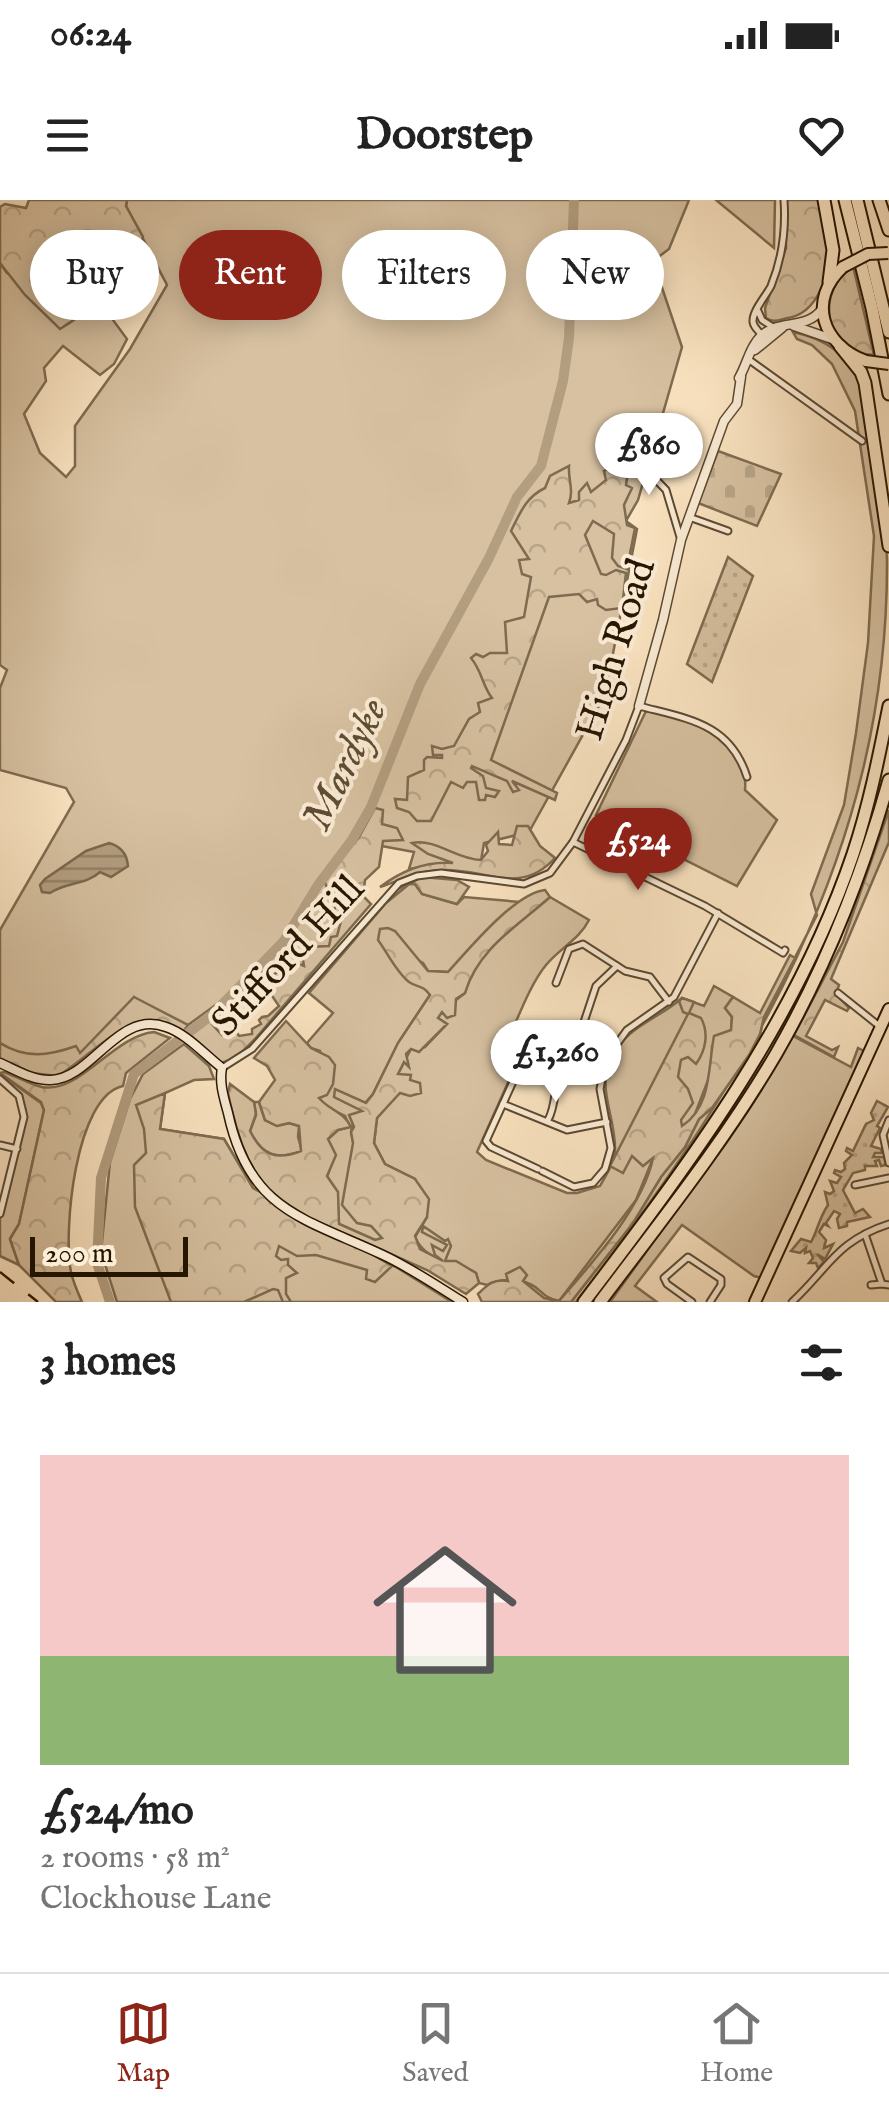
<!DOCTYPE html>
<html lang="en">
<head>
<meta charset="utf-8">
<style>
	:root { --surface:#fff; --page:#f2f2f2; --text:#222; --muted:#767676; --line:#e0e0e0; --accent:#8f2418 }
	body { margin:0; font-family:"IM FELL English",serif; background:var(--page); color:var(--text); height:100vh; display:flex; flex-direction:column; font-size:38px; white-space:nowrap }
	* { box-sizing:border-box; margin:0 }
	p { font-size:32px; color:var(--muted) }
	.icon { flex:none; width:55px; height:55px; fill:none; stroke:currentColor; stroke-width:2; stroke-linecap:round; stroke-linejoin:round }
	.map { position:relative; height:1102px; overflow:hidden }
	.drawer { display:flex; flex-direction:column; background:var(--surface); flex:1 }
	.drawer>* { flex:none }
	.guide { position:absolute; left:30px; top:30px; width:830px; height:90px; display:flex; gap:20px }
	.scale { position:absolute; left:30px; bottom:25px; width:158px; box-sizing:border-box; padding-left:10px; border:5px solid #261500; border-top:0; font-size:28px; line-height:35px; white-space:nowrap; color:#261500; -webkit-text-stroke:8px #fcedd7; paint-order:stroke }
	.price { position:absolute; translate:-50% -85px; padding:0 22px; border-radius:35px; background:#fff; color:#222; font-size:32px; line-height:65px; filter:drop-shadow(0 2px 5px #0008) }
	.price::after { content:''; position:absolute; left:50%; top:60px; width:30px; height:22px; margin-left:-15px; background:inherit; clip-path:polygon(0 0,100% 0,50% 100%) }
	.price.on { background:var(--accent); color:#fff }
	ul { padding:0; list-style:none }
	li { display:grid; align-content:center; gap:20px; height:530px; padding:0 40px }
	li+li { border-top:2px solid var(--line) }
	li span { display:grid; place-items:center; height:310px; border-radius:0px; color:#555 }
	li>.icon { margin-inline-start:auto }
	span .icon { width:180px; height:180px; fill:#fffc; stroke-width:1 }
	li b { font-size:42px }
	h2 { display:flex; justify-content:space-between; align-items:center; height:120px; padding:0 40px; font-size:42px }
	.pill { padding:0 35px; border-radius:45px; background:var(--surface); box-shadow:0 5px 25px #0003; font-size:35px; line-height:90px }
	.pill.on { background:var(--accent); color:#fff }
	.status { display:flex; justify-content:space-between; align-items:center; height:70px; padding:0 50px; background:var(--surface); direction:ltr }
	.status svg { height:28px; fill:currentColor }
	header { display:flex; justify-content:space-between; align-items:center; height:130px; padding:0 40px; background:var(--surface); font-size:45px; font-weight:800 }
	.dock { display:flex; justify-content:space-around; align-items:center; height:140px; border-top:2px solid var(--line); background:var(--surface); font-size:28px; color:var(--muted) }
	.dock a { display:grid; justify-items:center; gap:5px }
	.dock .on { color:var(--accent) }
	.map>svg:first-child { display:block }
	.green { fill:#d7c1a1; stroke:#7e6b50; stroke-width:2.5 }
	.forest { fill:url(#forest-crowns); stroke:#7e6b50; stroke-width:2.5; fill-rule:evenodd }
	.cemetery { fill:url(#cemetery-stones); stroke:#7e6b50; stroke-width:2.5 }
	.garden { fill:url(#garden-dots); stroke:#7e6b50; stroke-width:2.5 }
	.water { fill:url(#water-rules); stroke:#7b674d; stroke-width:2.5 }
	.lines { fill:none; stroke-linecap:round; stroke-linejoin:round }
	.river { stroke:#b39e80; stroke-width:10 }
	.minor-casing { stroke:#5b4930; stroke-width:9 }
	.tertiary-casing { stroke:#5b4930; stroke-width:11 }
	.secondary-casing { stroke:#261500; stroke-width:11 }
	.primary-casing { stroke:#261500; stroke-width:14 }
	.trunk-casing { stroke:#261500; stroke-width:15 }
	.minor { stroke:#fcedd7; stroke-width:5 }
	.tertiary { stroke:#fcedd7; stroke-width:8 }
	.secondary { stroke:#fcedd7; stroke-width:8 }
	.primary { stroke:#fbe4c2; stroke-width:10 }
	.trunk { stroke:#fbe4c2; stroke-width:11 }
	.rail { stroke:#261500; stroke-width:2.5; stroke-dasharray:18 18; stroke-linecap:butt }
	.primary-bridge-casing { stroke:#261500; stroke-width:14; stroke-linecap:butt }
	.primary-bridge { stroke:#fbe4c2; stroke-width:10 }
	.labels { text-anchor:middle; dominant-baseline:central; stroke-width:8; stroke-linejoin:round; paint-order:stroke }
	.street-label { font-size:40px; fill:#261500; stroke:#fcedd7 }
	.water-label { font-size:42px; font-style:italic; fill:#5e4c33; stroke:#fcedd7 }
</style>
</head>
<body>
<div class="status"><b>06:24</b><svg viewBox="0 0 49 12"><path d="M0 12V9h3v3zM5 12V6h3v6zM10 12V3h3v9zM15 12V0h3v12zM26 1h20v11H26zM47 4h2v5h-2z"/></svg></div>
<header><svg class="icon" aria-label="menu" viewBox="0 0 24 24"><path d="M4 6h16M4 12h16M4 18h16"/></svg>Doorstep<svg class="icon" aria-label="heart" viewBox="0 0 24 24"><path d="M12 20l-8-8c-3-5 5-10 8-4 3-6 11-1 8 4z"/></svg></header>
<div class="map">
<svg width="889" height="1102" viewBox="0 0 889 1102">
	<defs>
		<pattern id="forest-crowns" width="20" height="18" patternUnits="userSpaceOnUse" patternTransform="scale(2.5)"><rect width="20" height="18" fill="#d7c1a1"/><path d="M2 6a3 3 0 1 1 6 0M12 15a3 3 0 1 1 6 0" fill="none" stroke="#b8a589"/></pattern>
		<pattern id="cemetery-stones" width="16" height="16" patternUnits="userSpaceOnUse" patternTransform="scale(2.5)"><rect width="16" height="16" fill="#d7c1a1"/><path d="M2 7V4a2 2 0 0 1 4 0v3zM10 15v-3a2 2 0 0 1 4 0v3z" fill="#b8a589"/></pattern>
		<pattern id="garden-dots" width="8" height="8" patternUnits="userSpaceOnUse" patternTransform="scale(2.5)"><rect width="8" height="8" fill="#d7c1a1"/><path d="M2 2h.1M6 6h.1" fill="none" stroke="#b8a589" stroke-width="1.8" stroke-linecap="round"/></pattern>
		<pattern id="water-rules" width="6" height="5" patternUnits="userSpaceOnUse" patternTransform="scale(2.5)"><rect width="6" height="5" fill="#b39e80"/><path d="M0 2.5h6" fill="none" stroke="#918066"/></pattern>
	</defs>
	<rect width="100%" height="100%" fill="#fbe4c2"/>
	<filter id="stains"><feTurbulence type="fractalNoise" baseFrequency=".002" numOctaves="4"/><feColorMatrix values="0 0 0 0 .2 0 0 0 0 .09 0 0 0 0 .02 0 0 0 .5 -.17"/></filter>
	<radialGradient id="worn" r=".72"><stop offset=".6" stop-color="#630" stop-opacity="0"/><stop offset="1" stop-color="#630" stop-opacity=".3"/></radialGradient>
	<g class="green">
		<path d="M127,0H689L669,49L653,61L682,147L638,300L626,321L637,329L605,495L529,632L484,643L480,667L443,664L409,669L414,652L376,645L359,688V712L295,786L271,765L188,825L167,817L134,797C121,811 93,847 77,854C52,864 22,857 0,843V730L74,602L66,588L0,570V488L7,470L0,465V63L7,73L88,112L99,101L127,139L114,164L100,175L63,146L44,168L46,181L24,214L40,253L66,277L75,266V226L130,149L167,85L126,6Z"/>
		<polygon points="716,0 775,0 774,48"/>
		<path d="M793,132C827,139 848,154 861,187C872,244 884,301 887,359C889,654 747,880 576,1102H571L633,1023L661,977L685,947L699,919L712,908L749,855L760,834L764,817L817,715L811,694L844,605L856,533L868,443L874,336L855,211L832,164L812,145L797,139Z"/>
		<path d="M646,511C686,517 750,538 745,590L777,620L737,686L596,615Z"/>
		<polygon points="409,684 415,684 422,694 457,704 464,697 520,702 449,772 428,771 423,763 379,740 408,781 425,788 430,795 398,843 373,894 365,903 336,890 335,897 363,911 355,915 351,932 371,1026 383,1038 375,1040 339,1024 337,992 327,977 331,965 328,939 338,930 350,927 345,916 327,907 318,897 320,851 311,848 307,843 333,813 309,793 386,703"/>
		<path d="M550,697L589,720C579,740 561,747 546,765C529,786 518,819 506,844L515,862L514,869L477,952L486,960L567,993H577L600,986C606,975 615,962 615,950C616,915 593,884 615,851C631,825 661,817 682,798L704,806L714,786L733,797L725,808L732,817L731,831L712,846V870L693,919L677,930L654,956L636,1000L559,1101C541,1097 543,1090 530,1084C518,1078 497,1079 487,1085L479,1083L476,1073C454,1060 426,1063 415,1037L427,1017L415,979L385,964L374,943L377,918L409,880L398,874L411,849L425,847L447,824L438,818L442,811L465,793L471,773L490,747Z"/>
		<polygon points="793,836 851,867 858,848 866,852 762,1078 754,1076 682,1025 635,1086 657,1102 610,1102 747,912"/>
		<polygon points="184,844 209,866 214,879 194,880 165,893 160,929 224,939 253,988 352,1049 396,1067 452,1102 117,1102 101,1052 110,962 130,899 143,874"/>
		<path d="M0,874L41,903L44,910L19,1024L10,1039L19,1065L0,1056V1014L26,914C24,896 15,887 0,878Z"/>
		<path d="M254,902H259L265,920L277,926L289,923L299,926L298,937L302,951C276,961 262,955 250,931L256,915Z"/>
	</g>
	<g class="forest">
		<path d="M29,0H127L126,6L143,37C131,80 96,106 60,129L25,95L0,63V7L5,4L26,8Z"/>
		<path d="M785,0H818C821,16 826,32 828,48C831,75 817,113 788,118C778,120 775,123 766,118L765,108L786,48Z"/>
		<path d="M853,66L874,155C824,154 814,91 853,66Z"/>
		<path d="M622,262L629,265L626,285L632,288L624,305L627,325L635,328L627,369L618,366L612,358L614,334L593,321L585,335L601,374L606,375L616,370L626,373L622,408L606,410L598,405L597,399L587,402L579,394L549,397L491,560L557,593L555,600L512,581L519,590L513,592L507,581L472,566L471,568L483,576L486,588L499,591L495,597L486,595L485,600H479L476,582H467L463,588L451,582L431,621H417L409,612L397,608L395,599L407,600L408,577L424,570V560L427,557L442,558V555H433L432,546L442,549L454,546L469,519L480,512L478,503L492,498C482,485 482,471 471,458L476,454L483,457L490,453H507L505,422L524,417L531,377L522,374L519,360L529,359L511,331C520,313 526,297 545,288L550,276L569,266C568,280 574,290 569,303L579,300V292L587,283L591,292L606,280L604,271Z"/>
		<path d="M375,608L383,610L382,624L397,628L403,640L383,641L379,667L365,680L363,696L371,704L255,839L236,858L221,863L190,835L260,774L255,782L257,784L295,762L304,766L302,755L307,747L329,746L331,737L337,736L341,721L334,712L339,691L329,693L324,680L359,637ZM258,784L266,787L279,806L268,816L262,817L259,820L261,824L252,829V834L239,836L236,831L222,835L212,824Z"/>
		<polygon points="889,610 889,642 831,779 839,785 836,794 849,808 847,811 825,800 806,836 832,850 838,847 834,857 794,835 843,742"/>
		<path d="M517,626H528L540,646L555,658C519,697 486,668 442,670C421,670 399,681 380,687C401,671 425,661 453,663L428,654L412,643C435,638 456,659 481,660L488,651L486,645L498,632L499,644L512,645Z"/>
		<polygon points="422,677 457,680 469,687 457,704 422,694 415,684 409,684 388,701 393,691"/>
		<path d="M545,690L550,697C516,727 478,749 465,793L456,799L455,815L447,818L442,812L438,818L447,824L419,852L411,849L406,854L409,867L404,862L398,874L411,875L410,880L420,883L421,893L410,896L400,893L377,918L374,943L385,964L415,979L429,999L427,1017L415,1036L420,1049L443,1061L435,1055L432,1045L443,1051L447,1045L422,1032L423,1026L445,1041L448,1039L451,1046L445,1061H456L476,1073L479,1083L466,1094L427,1070L312,1019L392,1066L375,1082L366,1079L367,1070L316,1055L297,1056L279,1046L276,1056L281,1060L288,1059V1065L297,1073L286,1078V1094L291,1102H283L278,1090L273,1089L244,1102H171L135,1007L134,965L146,953L144,929L136,905L165,893L160,929L224,939L253,988L305,1016C298,1010 287,1005 279,999C247,974 236,930 228,893L230,884L254,902L256,914L250,931C262,955 276,961 301,951L299,926L289,923L277,926L265,920L259,902L275,880L267,866L254,858L286,821L311,848L329,857L335,865L333,884L327,895L319,898C329,910 344,912 351,927L338,930L328,939L336,955L327,976L338,992L339,1024L375,1040L382,1038L371,1026L357,1023L342,1005L353,943L351,932L354,927L349,915L362,911L334,897L335,889L366,903L373,894L398,843L430,795C423,785 418,788 409,782C396,772 387,752 378,740L380,729L388,728L395,731L428,771L448,772C469,749 515,693 545,690Z"/>
		<path d="M790,755L795,758L764,817L760,834L749,855L712,908L699,919L685,947L661,977L633,1023L571,1102H482L478,1094C488,1084 494,1079 508,1081L506,1074L520,1067L527,1075L523,1081L544,1098L559,1101C592,1063 643,1007 653,958L643,966L632,956L623,973L610,966L688,814L683,812L679,801L682,798L694,802L689,813L701,818C709,833 706,850 696,864L688,857L681,860L678,877L688,889L693,903L681,920L682,926C712,907 708,866 714,836L731,830L732,817L725,808L733,797L760,813Z"/>
		<path d="M134,797L188,825L183,832C136,798 98,852 58,876L31,873L0,859V843C26,859 48,856 76,846L80,853Z"/>
		<path d="M154,832L170,838L126,873L123,886C75,896 63,1032 71,1072C73,1082 78,1093 82,1102H56L19,1065L10,1039L19,1024L44,910L41,902L0,873L4,872C16,876 29,884 42,887C80,894 113,836 154,832Z"/>
	</g>
	<polygon class="cemetery" points="718,251 781,274 757,326 698,303"/>
	<g class="garden">
		<polygon points="728,357 753,376 712,482 687,464"/>
		<path d="M877,901L888,907L877,926L880,928L871,946L881,949L882,953H875L873,957H884L886,965L881,966L879,960L875,961L877,966H865V970L853,973L843,990L855,1013L863,1009L870,1017L847,1022V1026L839,1028L837,1019L840,1014L834,1011L826,1023L828,1026L824,1024L819,1032L826,1040L824,1048L833,1044L825,1059L817,1054L824,1062L818,1068L816,1063H809L813,1058L810,1051L805,1053L806,1048L800,1053L791,1051L801,1039L811,1042C817,1032 819,1018 828,1005L825,992L830,994L834,991L830,981L837,983L841,977L834,973L835,970L841,972L845,969L844,963L852,955L846,951L847,948L853,951L866,924L874,920L871,913Z"/>
	</g>
	<path class="water" d="M109,643C120,646 127,654 128,666L111,677L100,672C86,685 66,682 50,693L42,692L40,685L45,679L86,651Z"/>
	<g class="lines">
		<polyline class="river" points="110,1102 97,1063 101,978 134,874 213,814 284,741 318,685 352,640 371,607 420,484 489,358 517,297 541,266 563,181 569,138 574,0"/>
		<defs>
			<g id="minor">
				<polyline points="758,111 762,120 773,127"/>
				<path d="M762,135C758,130 754,128 753,122C752,111 766,96 771,86C782,59 786,29 784,0"/>
				<polyline points="748,159 862,241"/>
				<polyline points="635,254 637,260 666,290 680,337"/>
				<polyline points="689,317 728,331"/>
				<polyline points="573,642 705,706 783,753 785,750"/>
				<polyline points="556,783 569,749 583,744 625,771 650,777 669,802"/>
				<polyline points="838,793 878,825"/>
				<polyline points="583,839 610,851"/>
				<polyline points="577,852 602,866"/>
				<path d="M222,868L252,849L399,683L417,676L441,673L524,684L550,673L573,642L626,540L639,506C688,519 730,523 747,577"/>
				<polyline points="517,873 486,941 491,947 538,969"/>
				<polyline points="0,879 19,896 24,917 0,1014"/>
				<polyline points="503,904 567,930 607,922"/>
				<path d="M548,920C560,899 550,865 577,852V843L583,839L582,828L596,786L617,766"/>
				<polyline points="889,920 883,935 889,963"/>
				<polyline points="0,945 17,949"/>
				<polyline points="542,971 574,987 593,983 605,969 611,948 600,889 606,859 627,830 674,797 718,713"/>
				<polyline points="855,985 889,978"/>
				<polyline points="865,1034 882,1084 889,1085"/>
				<polyline points="871,1085 882,1084"/>
				<polyline points="692,1102 667,1084 664,1078 688,1057 721,1079 721,1085 710,1102"/>
				<path d="M792,1102C828,1069 836,1041 889,1024"/>
			</g>
			<g id="tertiary">
				<polyline points="794,126 832,139"/>
				<polyline points="755,150 782,128"/>
				<path d="M739,178C747,164 750,146 762,135C780,119 807,130 822,109"/>
				<polyline points="639,506 663,420 681,340 724,221 737,204 741,177"/>
			</g>
			<path id="secondary" d="M0,863C16,870 34,881 51,880C92,879 118,809 166,827C187,834 204,854 222,868C219,883 224,898 228,913C249,1011 304,1018 383,1055C411,1068 437,1086 463,1102"/>
			<g id="primary">
				<path d="M843,67C807,100 822,145 866,161"/>
				<polyline points="755,1102 889,809"/>
			</g>
			<g id="trunk">
				<polyline points="824,0 833,50 829,82"/>
				<polyline points="845,0 872,108 889,194"/>
				<polyline points="857,0 889,132"/>
				<polyline points="879,0 889,30"/>
				<polyline points="840,146 861,172 865,183 889,346"/>
				<path d="M584,1102C690,963 796,822 853,654C869,606 879,556 889,506"/>
				<path d="M600,1102C661,1021 725,941 776,854C826,767 862,676 889,580"/>
			</g>
		</defs>
		<use href="#minor" class="minor-casing"/>
		<use href="#tertiary" class="tertiary-casing"/>
		<use href="#secondary" class="secondary-casing"/>
		<use href="#primary" class="primary-casing"/>
		<use href="#trunk" class="trunk-casing"/>
		<use href="#minor" class="minor"/>
		<use href="#tertiary" class="tertiary"/>
		<use href="#secondary" class="secondary"/>
		<use href="#primary" class="primary"/>
		<use href="#trunk" class="trunk"/>
		<polyline class="rail" points="0,1072 38,1102"/>
		<defs>
			<g id="primary-bridge">
				<polyline points="843,67 868,54 888,53"/>
				<polyline points="866,161 889,164"/>
			</g>
		</defs>
		<use href="#primary-bridge" class="primary-bridge-casing"/>
		<use href="#primary-bridge" class="primary-bridge"/>
	</g>
	<g class="labels">
		<g class="street-label">
			<text transform="translate(617 450) rotate(-73)">High Road</text>
			<text transform="translate(289 757) rotate(-47)">Stifford Hill</text>
		</g>
		<g class="water-label">
			<text transform="translate(346 565) rotate(-64)">Mardyke</text>
		</g>
	</g>
	<rect width="100%" height="100%" filter="url(#stains)"/>
	<rect width="100%" height="100%" fill="url(#worn)"/>
</svg>
<div class="scale">200 m</div>
<b class="price" style="left:649px;top:298px">£860</b>
<b class="price on" style="left:638px;top:693px">£524</b>
<b class="price" style="left:556px;top:905px">£1,260</b>
<div class="guide">
<a class="pill">Buy</a>
<a class="pill on">Rent</a>
<a class="pill">Filters</a>
<a class="pill">New</a>
</div>
</div>
<section class="drawer">
<h2>3 homes<svg class="icon" aria-label="filters" viewBox="0 0 24 24"><path d="M4 7h16M4 17h16"/><circle cx="9" cy="7" r="2"/><circle cx="15" cy="17" r="2"/></svg></h2>
<ul>
<li><span style="background:linear-gradient(#f6c9c9 65%,#8fb573 0)"><svg class="icon" aria-label="home" viewBox="0 0 24 24"><path d="M3 11l9-7 9 7M6 9v11h12V9"/></svg></span><div><b>£524/mo</b><p>2 rooms · 58 m²</p><p>Clockhouse Lane</p></div></li>
</ul>
</section>
<nav class="dock">
<a class="on"><svg class="icon" aria-label="map" viewBox="0 0 24 24"><path d="M3 6l6-2 6 2 6-2v14l-6 2-6-2-6 2zM9 4v14M15 6v14"/></svg>Map</a>
<a><svg class="icon" aria-label="saved" viewBox="0 0 24 24"><path d="M7 4h10v16l-5-4-5 4z"/></svg>Saved</a>
<a><svg class="icon" aria-label="home" viewBox="0 0 24 24"><path d="M3 11l9-7 9 7M6 9v11h12V9"/></svg>Home</a>
</nav>
</body>
</html>
